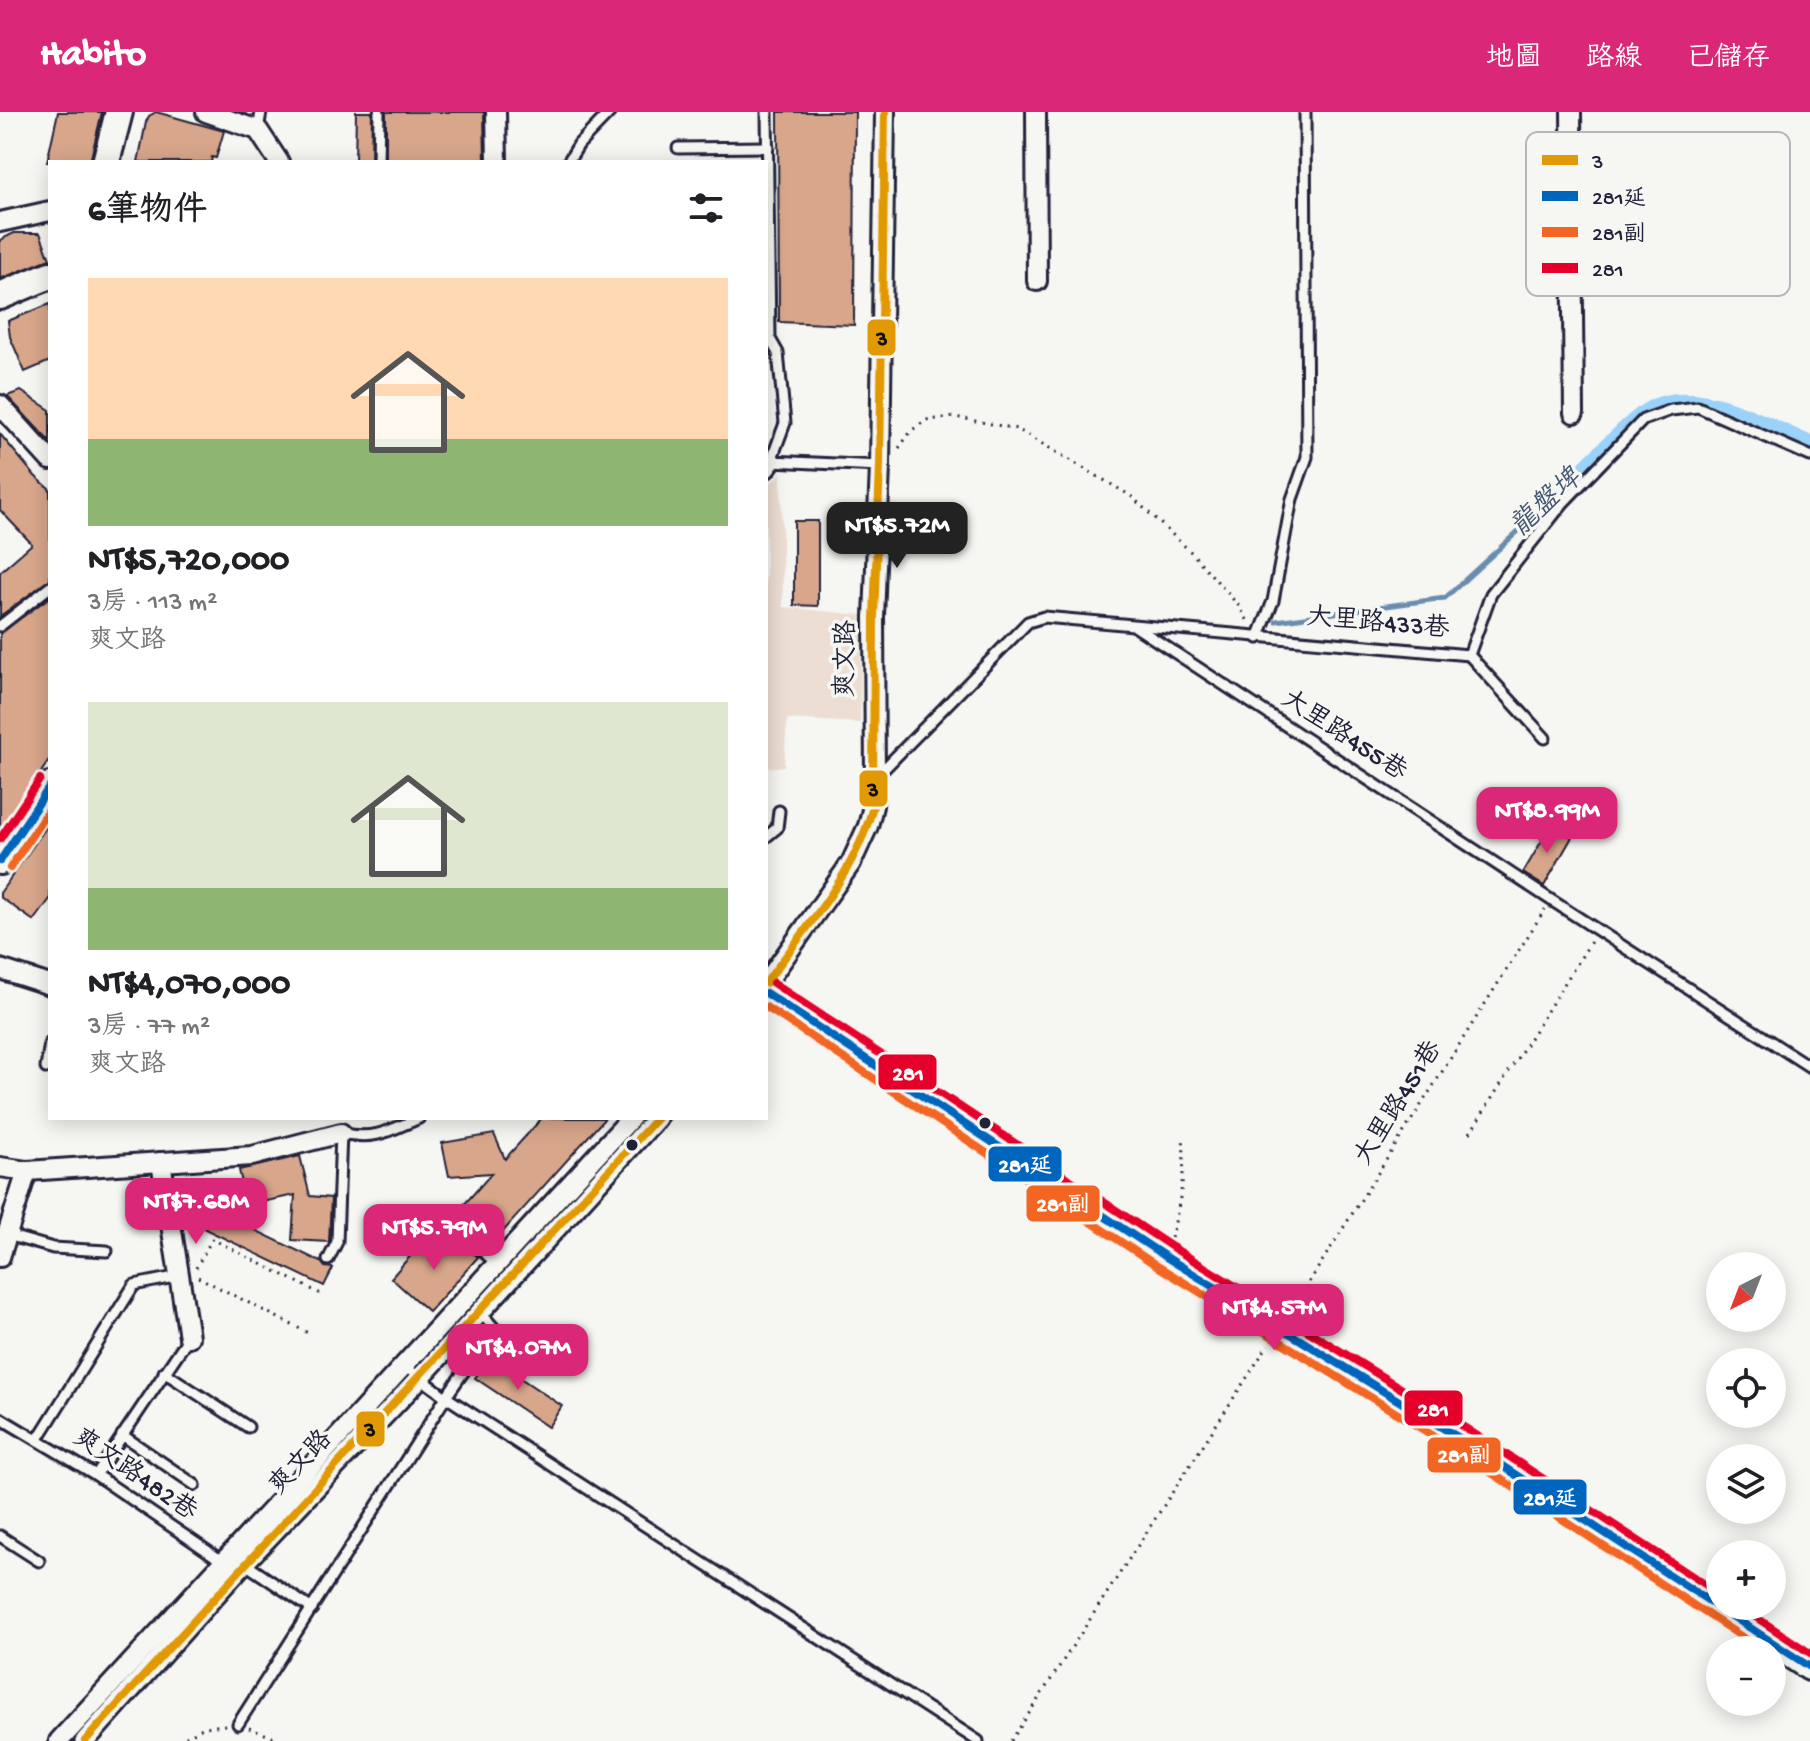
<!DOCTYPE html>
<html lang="zh-TW">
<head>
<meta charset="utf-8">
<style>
	:root { --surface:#fff; --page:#f2f2f2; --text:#202124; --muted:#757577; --accent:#db2777 }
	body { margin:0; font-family:"Gochi Hand","LXGW WenKai TC",sans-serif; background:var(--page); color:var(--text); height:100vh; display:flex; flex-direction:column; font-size:30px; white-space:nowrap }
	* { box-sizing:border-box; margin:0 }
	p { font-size:26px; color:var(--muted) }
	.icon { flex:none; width:44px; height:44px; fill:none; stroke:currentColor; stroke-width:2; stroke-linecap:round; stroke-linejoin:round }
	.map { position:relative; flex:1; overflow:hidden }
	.panel { position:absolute; left:48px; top:48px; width:720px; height:960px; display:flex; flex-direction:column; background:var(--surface); border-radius:0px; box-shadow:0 4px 20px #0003 }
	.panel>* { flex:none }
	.needle { width:52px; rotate:222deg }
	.fabs { position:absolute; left:1706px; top:1140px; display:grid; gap:16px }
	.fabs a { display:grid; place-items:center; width:80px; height:80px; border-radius:50%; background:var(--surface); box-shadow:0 4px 20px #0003; font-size:40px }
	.price { position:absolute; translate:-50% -68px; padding:0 18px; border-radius:16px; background:var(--accent); color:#fff; font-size:26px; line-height:52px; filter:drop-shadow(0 2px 4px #0008) }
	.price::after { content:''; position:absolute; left:50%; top:48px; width:24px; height:18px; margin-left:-12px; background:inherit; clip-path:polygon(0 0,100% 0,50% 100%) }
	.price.active { background:#222; color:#fff }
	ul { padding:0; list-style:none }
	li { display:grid; align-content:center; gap:16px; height:424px; padding:0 40px }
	li span { display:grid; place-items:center; height:248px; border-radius:0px; color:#555 }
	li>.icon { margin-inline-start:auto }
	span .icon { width:144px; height:144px; fill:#fffc; stroke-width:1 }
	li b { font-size:34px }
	h2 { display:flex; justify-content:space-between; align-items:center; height:96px; padding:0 40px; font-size:34px }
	header { display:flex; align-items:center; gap:48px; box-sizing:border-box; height:112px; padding:0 40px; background:var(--accent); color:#fff }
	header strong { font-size:38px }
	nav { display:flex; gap:44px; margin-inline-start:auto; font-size:28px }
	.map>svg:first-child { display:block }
	.built { fill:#edded3 }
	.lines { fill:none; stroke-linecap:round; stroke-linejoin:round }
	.stream { stroke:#6b8cae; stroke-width:5 }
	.canal { stroke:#9bd2fa; stroke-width:18 }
	.building { fill:#d8a68b; stroke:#22223b; stroke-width:2 }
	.lane-casing { stroke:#22223b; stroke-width:15 }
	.street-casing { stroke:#22223b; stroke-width:24 }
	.secondary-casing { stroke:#22223b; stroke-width:32 }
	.path { stroke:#22223b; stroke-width:3; stroke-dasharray:2 6; stroke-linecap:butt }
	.lane { stroke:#f6f6f2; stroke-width:9 }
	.street { stroke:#f6f6f2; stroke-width:18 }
	.secondary { stroke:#f6f6f2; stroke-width:26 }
	.bus-1-casing { stroke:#f6f6f2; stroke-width:14 }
	.bus-2-casing { stroke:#f6f6f2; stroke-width:14 }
	.bus-3-casing { stroke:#f6f6f2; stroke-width:14 }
	.bus-4-casing { stroke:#f6f6f2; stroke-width:14 }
	.bus-1 { stroke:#e29906; stroke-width:8 }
	.bus-2 { stroke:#0065bd; stroke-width:8 }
	.bus-3 { stroke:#f26522; stroke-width:8 }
	.bus-4 { stroke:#e4002b; stroke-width:8 }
	.bus-dot { fill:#22223b; stroke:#f6f6f2; stroke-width:3 }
	.labels { text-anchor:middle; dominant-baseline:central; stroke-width:7; stroke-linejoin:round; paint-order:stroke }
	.street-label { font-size:26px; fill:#22223b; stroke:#f6f6f2 }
	.water-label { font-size:28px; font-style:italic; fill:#465774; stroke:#f6f6f2 }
	.key { fill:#f6f6f2; stroke:#b6b6bb; stroke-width:2 }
	.key-label { font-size:22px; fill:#22223b }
	.line-badge { stroke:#f6f6f2; stroke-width:3 }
	.badge-label { font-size:22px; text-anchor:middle; font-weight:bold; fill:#fff }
	.pale-badge-label { font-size:22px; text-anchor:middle; font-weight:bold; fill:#111 }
</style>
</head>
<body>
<header>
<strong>Habito</strong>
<nav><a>地圖</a><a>路線</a><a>已儲存</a></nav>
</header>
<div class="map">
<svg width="1810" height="1629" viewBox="0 0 1810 1629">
	<rect width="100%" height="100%" fill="#f6f6f2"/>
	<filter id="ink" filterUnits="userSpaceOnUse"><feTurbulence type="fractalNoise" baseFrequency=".0125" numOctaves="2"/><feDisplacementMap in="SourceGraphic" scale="16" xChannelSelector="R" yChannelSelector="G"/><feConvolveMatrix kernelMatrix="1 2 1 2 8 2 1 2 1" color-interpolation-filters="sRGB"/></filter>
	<g filter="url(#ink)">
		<polygon class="built" points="781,361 783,495 862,503 860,611 787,607 784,654 766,656 766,376"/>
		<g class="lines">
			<polyline class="stream" points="1276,509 1445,486 1571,371"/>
			<path class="canal" d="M1571,371C1595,349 1617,323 1643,303C1689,267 1764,314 1810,333"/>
		</g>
		<g class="building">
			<polygon points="58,0 102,0 90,50 47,50"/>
			<polygon points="156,0 224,19 216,46 212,45 211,50 138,50 146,10 149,4"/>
			<polygon points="356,0 372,0 371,50 355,50"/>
			<polygon points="386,0 484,0 485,50 386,50"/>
			<polygon points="778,0 855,0 854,213 779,210"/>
			<polygon points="14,121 40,121 50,147 0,167 0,128"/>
			<polygon points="50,192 50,249 25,260 10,225 8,209"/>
			<polygon points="21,279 50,298 50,330 7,284"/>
			<polygon points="0,322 35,364 50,377 50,468 0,504 0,460 32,432 0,398"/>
			<polygon points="794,409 818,409 818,494 794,493"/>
			<polygon points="50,485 50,647 0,720 0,521"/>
			<polygon points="50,710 50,787 34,809 0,785 0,781"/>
			<polygon points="1551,713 1572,725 1544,774 1523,761"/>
			<polygon points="542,1006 605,1006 489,1135 454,1104 492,1061 449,1064 442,1031 494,1022 505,1047"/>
			<polygon points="300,1044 310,1084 331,1086 329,1130 292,1128 295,1083 247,1093 239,1058"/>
			<polygon points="214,1098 321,1150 325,1155 333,1156 324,1174 205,1117"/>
			<polygon points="452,1122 478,1145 429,1200 391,1166 419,1134 430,1144"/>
			<polygon points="489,1245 562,1294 548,1315 475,1266"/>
		</g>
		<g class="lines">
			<defs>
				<g id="lane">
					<polyline points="767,0 770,227 778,241 785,311 771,349 880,354"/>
					<polyline points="258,18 261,0"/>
					<polyline points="678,36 768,35"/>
					<polyline points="378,50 379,0"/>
					<polyline points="568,50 579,32 610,0"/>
					<polyline points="0,514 50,475"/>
					<polyline points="1136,515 1551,788 1810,955"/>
					<polyline points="1258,526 1273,489 1292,387 1307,345 1305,0"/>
					<polyline points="1469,543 1545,626"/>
					<polyline points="876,665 1028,510 1044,505 1469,543 1491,482 1563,391 1643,308 1671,298 1698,295 1810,344"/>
					<polyline points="766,725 777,716 779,699"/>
					<polyline points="46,956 50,931"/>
					<polyline points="426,1100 444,1105 497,1152"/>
					<polyline points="7,1123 53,1136 107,1139"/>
					<path d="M328,1148L337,1130L341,1021C374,1029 389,1019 419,1006"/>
					<polyline points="404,1254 446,1285 978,1629"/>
					<polyline points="164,1260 248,1315"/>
					<polyline points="0,1306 96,1363 225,1451"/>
					<polyline points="122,1323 195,1373"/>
					<polyline points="38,1327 134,1173 180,1164"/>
					<polyline points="96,1363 189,1225"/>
					<polyline points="0,1424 39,1449"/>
					<polyline points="244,1451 312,1497"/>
					<polyline points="238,1612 446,1285 494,1216 480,1200"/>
				</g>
				<g id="street">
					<polyline points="206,0 258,18 279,50"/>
					<polyline points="496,0 497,50"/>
					<polyline points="1036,0 1037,169"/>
					<polyline points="1571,0 1574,301"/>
					<polyline points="0,110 50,99"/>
					<polyline points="0,293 50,348"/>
					<polyline points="766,356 771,349"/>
					<polyline points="0,857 50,873"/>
					<polyline points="766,871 851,751 868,714 873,694 875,666 874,505 880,354 885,0"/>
					<polyline points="161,1050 189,1225"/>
					<polyline points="0,1055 27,1059 252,1044 341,1021"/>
					<polyline points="0,1145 27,1059"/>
					<polyline points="59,1629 631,1006"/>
					<polyline points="85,1629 244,1451 419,1267 657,1006"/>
				</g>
				<g id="secondary">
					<polyline points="106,50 119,0"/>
					<polyline points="0,184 50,163"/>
					<polyline points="0,749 50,674"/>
					<polyline points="766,881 1166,1145 1464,1329 1810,1555"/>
				</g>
			</defs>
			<use href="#lane" class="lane-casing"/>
			<use href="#street" class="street-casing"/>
			<use href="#secondary" class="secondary-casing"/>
			<g class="path">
				<polyline points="899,336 912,318 927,308 955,305 1017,317 1131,384 1192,441 1239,494 1248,509"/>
				<polyline points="1470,1021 1592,828"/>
				<path d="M1171,1126C1180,1092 1186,1060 1183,1024"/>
				<polyline points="196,1156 212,1127 325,1184"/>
				<polyline points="198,1165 312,1223"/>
				<polyline points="1292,1197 1545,797"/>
				<polyline points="249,1616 283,1629"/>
				<polyline points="179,1629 204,1615 226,1613"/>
				<polyline points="1011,1629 1268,1233"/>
			</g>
			<use href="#lane" class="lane"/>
			<use href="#street" class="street"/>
			<use href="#secondary" class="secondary"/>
			<defs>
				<g id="bus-1">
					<path d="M766,871C805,816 856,761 873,694L874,505L880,354L885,0"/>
					<path d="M85,1629C273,1419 467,1214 657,1006"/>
				</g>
				<g id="bus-2">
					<polyline points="0,749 50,674"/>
					<polyline points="766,881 1166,1145 1464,1329 1810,1555"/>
				</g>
				<g id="bus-3">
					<polyline points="10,756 50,696"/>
					<polyline points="766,895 1159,1155 1458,1339 1762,1538"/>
				</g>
				<g id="bus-4">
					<polyline points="0,727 40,667"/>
					<polyline points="773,871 1172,1135 1470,1319 1720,1482"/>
					<polyline points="1739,1494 1810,1541"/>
				</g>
			</defs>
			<use href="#bus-1" class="bus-1-casing"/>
			<use href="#bus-2" class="bus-2-casing"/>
			<use href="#bus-3" class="bus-3-casing"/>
			<use href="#bus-4" class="bus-4-casing"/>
			<use href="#bus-1" class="bus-1"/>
			<use href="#bus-2" class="bus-2"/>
			<use href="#bus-3" class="bus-3"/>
			<use href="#bus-4" class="bus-4"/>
		</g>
	</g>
	<g class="bus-dot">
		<circle cx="985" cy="1011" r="7"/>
		<circle cx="632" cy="1033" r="7"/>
	</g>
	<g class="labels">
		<g class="street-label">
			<text transform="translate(1378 513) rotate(5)">大里路433巷</text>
			<text transform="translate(848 547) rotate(-89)">爽文路</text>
			<text transform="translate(1343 625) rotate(33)">大里路455巷</text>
			<text transform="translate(1400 992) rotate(-58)">大里路451巷</text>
			<text transform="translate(302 1352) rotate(-46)">爽文路</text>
			<text transform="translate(134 1364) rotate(34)">爽文路482巷</text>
		</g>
		<g class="water-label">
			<text transform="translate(1547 392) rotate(-43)">龍盤埤</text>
		</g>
	</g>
	<rect x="1526" y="20" width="264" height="164" rx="12" class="key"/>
	<rect x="1542" y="43" width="36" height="10" fill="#e29906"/>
	<rect x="1542" y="79" width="36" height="10" fill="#0065bd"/>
	<rect x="1542" y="115" width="36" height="10" fill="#f26522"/>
	<rect x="1542" y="151" width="36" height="10" fill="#e4002b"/>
	<g class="key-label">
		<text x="1592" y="56">3</text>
		<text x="1592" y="92">281延</text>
		<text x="1592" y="128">281副</text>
		<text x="1592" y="164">281</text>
	</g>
	<g class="line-badge">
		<rect x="866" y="206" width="31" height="39" rx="8" fill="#e29906"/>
		<rect x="858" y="657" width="31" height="39" rx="8" fill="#e29906"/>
		<rect x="877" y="941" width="61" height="38" rx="8" fill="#e4002b"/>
		<rect x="987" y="1033" width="76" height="38" rx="8" fill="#0065bd"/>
		<rect x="1025" y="1072" width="76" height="39" rx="8" fill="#f26522"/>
		<rect x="1403" y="1277" width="61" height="38" rx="8" fill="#e4002b"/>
		<rect x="355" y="1298" width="31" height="38" rx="8" fill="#e29906"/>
		<rect x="1426" y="1324" width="76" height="38" rx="8" fill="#f26522"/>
		<rect x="1512" y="1366" width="76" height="38" rx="8" fill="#0065bd"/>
	</g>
	<g class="badge-label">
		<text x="908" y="968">281</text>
		<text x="1025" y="1060">281延</text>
		<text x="1063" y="1099">281副</text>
		<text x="1433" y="1304">281</text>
		<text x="1464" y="1350">281副</text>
		<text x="1550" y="1393">281延</text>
	</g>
	<g class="pale-badge-label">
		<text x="882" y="233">3</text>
		<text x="873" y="684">3</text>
		<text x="370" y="1324">3</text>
	</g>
</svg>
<div class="fabs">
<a><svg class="needle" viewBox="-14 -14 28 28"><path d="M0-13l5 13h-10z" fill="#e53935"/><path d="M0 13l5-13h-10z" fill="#757577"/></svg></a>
<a><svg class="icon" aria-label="locate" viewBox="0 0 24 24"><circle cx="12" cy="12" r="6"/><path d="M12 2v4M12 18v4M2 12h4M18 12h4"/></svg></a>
<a><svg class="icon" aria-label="layers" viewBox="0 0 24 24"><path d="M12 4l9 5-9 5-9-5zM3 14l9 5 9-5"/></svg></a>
<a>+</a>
<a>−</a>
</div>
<b class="price active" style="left:897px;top:458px">NT$5.72M</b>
<b class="price" style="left:1547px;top:743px">NT$8.99M</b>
<b class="price" style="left:196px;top:1134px">NT$7.68M</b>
<b class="price" style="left:434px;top:1160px">NT$5.79M</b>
<b class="price" style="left:1274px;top:1240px">NT$4.57M</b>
<b class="price" style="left:518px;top:1280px">NT$4.07M</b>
<section class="panel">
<h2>6筆物件<svg class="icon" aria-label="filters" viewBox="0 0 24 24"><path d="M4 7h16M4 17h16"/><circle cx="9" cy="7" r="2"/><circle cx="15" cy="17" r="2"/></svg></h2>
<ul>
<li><span style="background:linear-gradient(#ffd9b3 65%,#8fb573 0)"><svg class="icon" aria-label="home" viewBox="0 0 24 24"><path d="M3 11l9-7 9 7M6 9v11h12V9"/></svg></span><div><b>NT$5,720,000</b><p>3房 · 113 m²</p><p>爽文路</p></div></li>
<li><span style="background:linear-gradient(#dfe7d0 75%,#8fb573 0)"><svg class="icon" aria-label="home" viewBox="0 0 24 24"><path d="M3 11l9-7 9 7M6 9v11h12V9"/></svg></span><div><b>NT$4,070,000</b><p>3房 · 77 m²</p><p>爽文路</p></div></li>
</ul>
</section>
</div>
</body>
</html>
